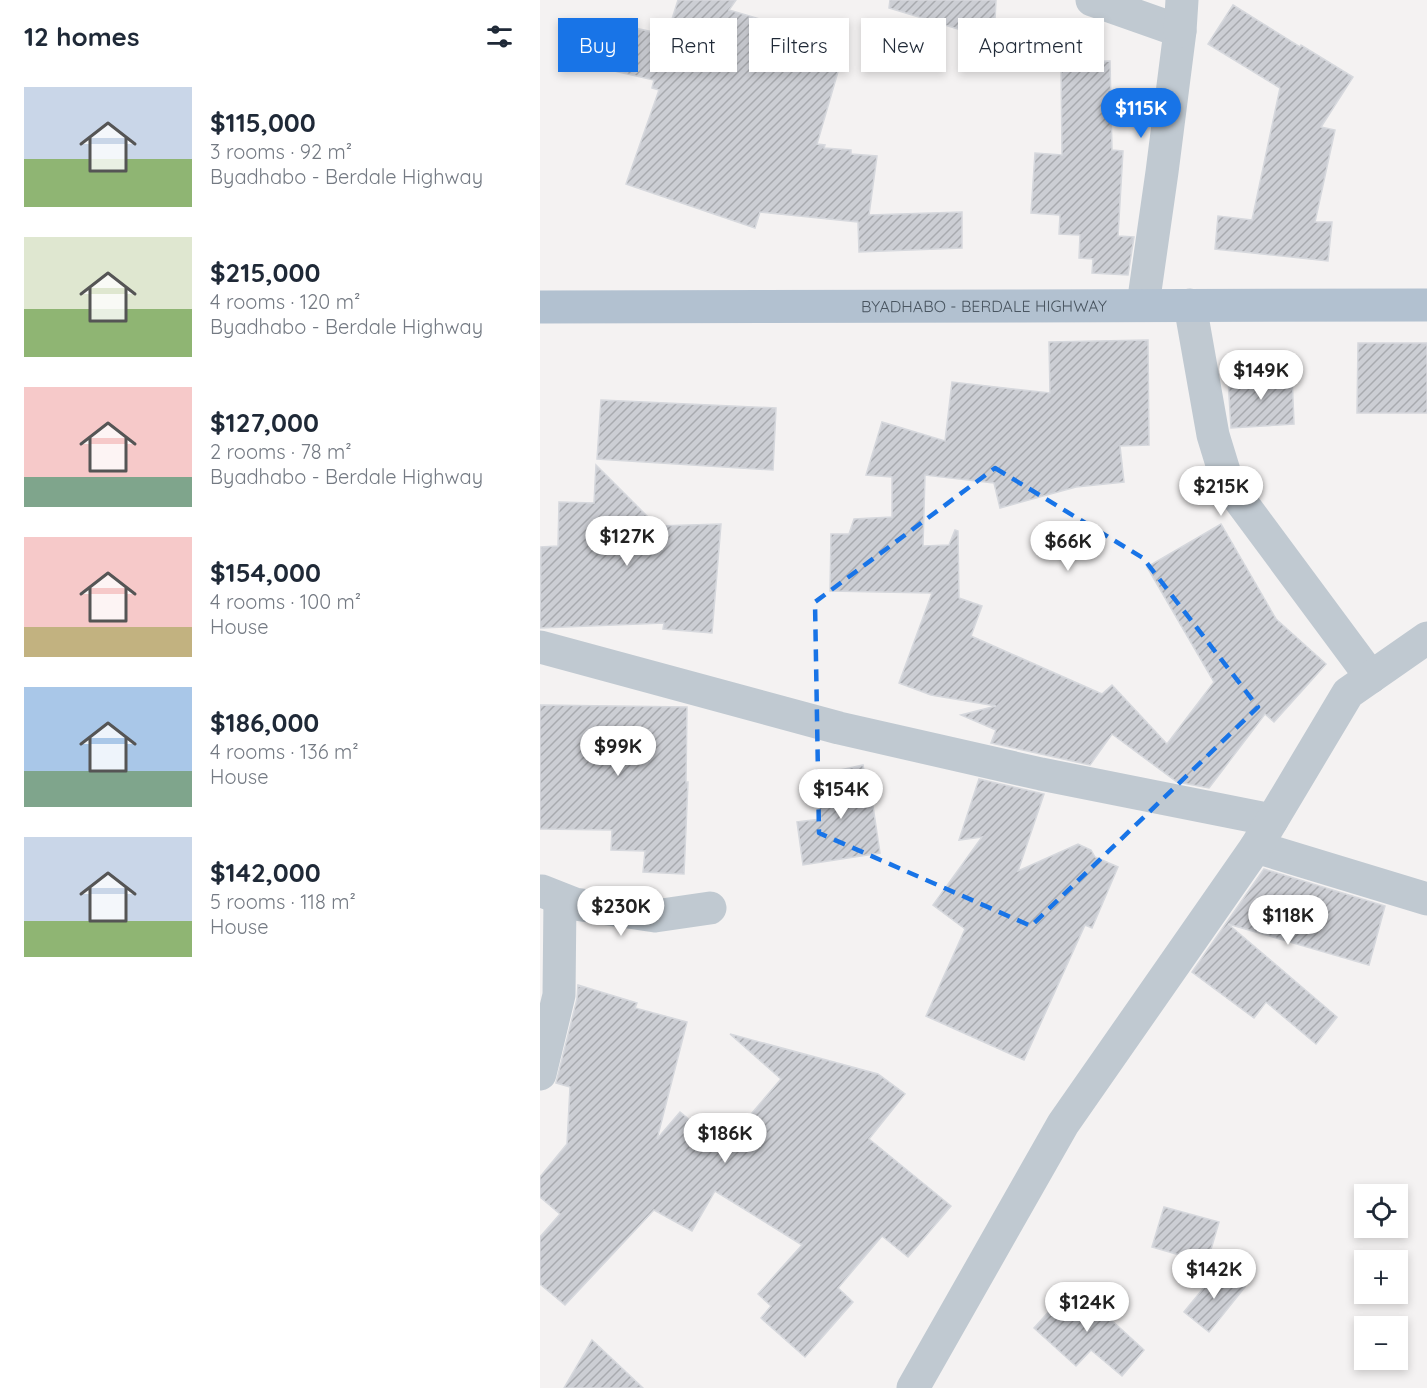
<!DOCTYPE html>
<html lang="en">
<head>
<meta charset="utf-8">
<style>
	:root { --surface:#fff; --page:#f6f6f7; --text:#1f2937; --muted:#747a83; --accent:#1874e7 }
	body { margin:0; font-family:Quicksand,sans-serif; background:var(--page); color:var(--text); height:100vh; display:flex; flex-direction:column; font-size:22px; white-space:nowrap }
	* { box-sizing:border-box; margin:0 }
	p { font-size:20px; color:var(--muted) }
	.icon { flex:none; width:33px; height:33px; fill:none; stroke:currentColor; stroke-width:2; stroke-linecap:round; stroke-linejoin:round }
	.map { position:relative; flex:1; overflow:hidden }
	.sheet { display:flex; flex-direction:column; background:var(--surface); width:540px }
	.sheet>* { flex:none }
	.banner { position:absolute; left:18px; top:18px; width:570px; height:54px; display:flex; gap:12px }
	.tools { position:absolute; left:814px; top:1184px; display:grid; gap:12px }
	.tools a { display:grid; place-items:center; width:54px; height:54px; border-radius:0px; background:var(--surface); box-shadow:0 3px 9px #0003; font-size:30px }
	.price { position:absolute; translate:-50% -51px; padding:0 14px; border-radius:21px; background:#fff; color:#222; font-size:20px; line-height:39px; filter:drop-shadow(0 2px 3px #0008) }
	.price::after { content:''; position:absolute; left:50%; top:36px; width:18px; height:14px; margin-left:-9px; background:inherit; clip-path:polygon(0 0,100% 0,50% 100%) }
	.price.on { background:var(--accent); color:#fff }
	ul { padding:0; list-style:none }
	li { display:flex; align-items:center; gap:18px; height:150px; padding:0 24px }
	li span { display:grid; place-items:center; flex:none; width:168px; height:120px; border-radius:0px; color:#555 }
	li>.icon { margin-inline-start:auto }
	span .icon { width:72px; height:72px; fill:#fffc; stroke-width:1 }
	li b { font-size:26px }
	h2 { display:flex; justify-content:space-between; align-items:center; height:72px; padding:0 24px; font-size:26px }
	.chip { padding:0 21px; border-radius:0px; background:var(--surface); box-shadow:0 3px 9px #0003; font-size:21px; line-height:54px }
	.chip.on { background:var(--accent); color:#fff }
	main { display:flex; flex:1; min-height:0 }
	.map>svg:first-child { display:block }
	.building { fill:url(#building-hatch); stroke:#d6d8dd; stroke-width:1.5 }
	.lines { fill:none; stroke-linecap:round; stroke-linejoin:round }
	.minor { stroke:#c0c9d1; stroke-width:33 }
	.major { stroke:#b2c1d0; stroke-width:33 }
	.marked { fill:none; stroke:#1874e7; stroke-width:4.5; stroke-dasharray:12 8; stroke-linejoin:round }
	.labels { text-anchor:middle; dominant-baseline:central; stroke-width:4.5; stroke-linejoin:round; paint-order:stroke }
	.street-label { font-size:16px; fill:#495560; stroke:#fff }
</style>
</head>
<body>
<main>
<section class="sheet">
<h2>12 homes<svg class="icon" aria-label="filters" viewBox="0 0 24 24"><path d="M4 7h16M4 17h16"/><circle cx="9" cy="7" r="2"/><circle cx="15" cy="17" r="2"/></svg></h2>
<ul>
<li><span style="background:linear-gradient(#c9d6e8 60%,#8fb573 0)"><svg class="icon" aria-label="home" viewBox="0 0 24 24"><path d="M3 11l9-7 9 7M6 9v11h12V9"/></svg></span><div><b>$115,000</b><p>3 rooms · 92 m²</p><p>Byadhabo - Berdale Highway</p></div></li>
<li><span style="background:linear-gradient(#dfe7d0 60%,#8fb573 0)"><svg class="icon" aria-label="home" viewBox="0 0 24 24"><path d="M3 11l9-7 9 7M6 9v11h12V9"/></svg></span><div><b>$215,000</b><p>4 rooms · 120 m²</p><p>Byadhabo - Berdale Highway</p></div></li>
<li><span style="background:linear-gradient(#f6c9c9 75%,#7fa58c 0)"><svg class="icon" aria-label="home" viewBox="0 0 24 24"><path d="M3 11l9-7 9 7M6 9v11h12V9"/></svg></span><div><b>$127,000</b><p>2 rooms · 78 m²</p><p>Byadhabo - Berdale Highway</p></div></li>
<li><span style="background:linear-gradient(#f6c9c9 75%,#c2b280 0)"><svg class="icon" aria-label="home" viewBox="0 0 24 24"><path d="M3 11l9-7 9 7M6 9v11h12V9"/></svg></span><div><b>$154,000</b><p>4 rooms · 100 m²</p><p>House</p></div></li>
<li><span style="background:linear-gradient(#a9c7e8 70%,#7fa58c 0)"><svg class="icon" aria-label="home" viewBox="0 0 24 24"><path d="M3 11l9-7 9 7M6 9v11h12V9"/></svg></span><div><b>$186,000</b><p>4 rooms · 136 m²</p><p>House</p></div></li>
<li><span style="background:linear-gradient(#c9d6e8 70%,#8fb573 0)"><svg class="icon" aria-label="home" viewBox="0 0 24 24"><path d="M3 11l9-7 9 7M6 9v11h12V9"/></svg></span><div><b>$142,000</b><p>5 rooms · 118 m²</p><p>House</p></div></li>
</ul>
</section>
<div class="map">
<svg width="887" height="1388" viewBox="0 0 887 1388">
	<defs>
		<pattern id="building-hatch" width="6" height="6" patternUnits="userSpaceOnUse" patternTransform="scale(1.5)"><rect width="6" height="6" fill="#ccced4"/><path d="M-1 1l2-2M0 6l6-6M5 7l2-2" fill="none" stroke="#a8aaaf"/></pattern>
	</defs>
	<rect width="100%" height="100%" fill="#f4f2f2"/>
	<g class="building">
		<polygon points="138,0 196,0 189,10 306,44 277,144 285,145 284,148 311,150 311,154 337,156 329,215 422,212 422,248 319,252 318,222 220,212 215,228 86,184 119,90 112,88 114,80 56,67 67,22 127,35"/>
		<polygon points="350,0 456,0 454,40 349,8"/>
		<polygon points="693,5 760,47 761,45 813,77 781,127 795,130 775,222 792,222 788,261 675,249 678,216 712,220 740,88 668,44"/>
		<polygon points="570,61 572,150 583,151 578,236 594,237 588,275 552,273 553,259 539,258 540,235 519,234 520,215 491,213 495,153 522,155 521,62"/>
		<polygon points="608,340 609,445 580,446 584,482 536,487 460,508 454,483 385,475 383,546 409,545 415,530 418,531 419,598 442,606 431,636 562,694 572,685 627,744 674,682 607,567 681,524 736,619 786,664 734,722 725,714 669,788 637,782 572,734 550,765 451,743 456,730 421,715 456,706 391,695 359,683 392,593 290,591 291,534 309,534 314,519 352,517 352,477 326,475 342,422 405,441 412,382 510,393 509,342"/>
		<polygon points="818,343 887,343 887,413 817,413"/>
		<polygon points="752,375 754,424 691,428 688,379"/>
		<polygon points="61,400 236,408 233,470 57,459"/>
		<polygon points="56,465 117,526 181,524 172,633 123,629 124,623 0,628 1,547 18,546 19,502 54,503"/>
		<polygon points="0,705 147,707 146,782 148,782 144,874 103,872 105,851 71,850 72,830 0,829"/>
		<polygon points="323,765 327,787 330,786 340,853 263,865 257,822 281,819 277,794 286,793 282,774"/>
		<polygon points="439,779 504,794 478,871 538,844 551,850 555,857 578,867 552,928 545,925 484,1060 386,1016 425,929 393,905 442,837 419,840"/>
		<polygon points="724,869 845,906 829,965 688,924 797,1017 776,1044 726,1002 714,1018 652,972"/>
		<polygon points="38,985 97,1003 95,1008 147,1022 117,1139 140,1112 183,1147 241,1079 190,1034 338,1074 365,1094 329,1139 411,1206 368,1257 342,1236 298,1288 313,1302 265,1357 221,1318 231,1306 218,1294 262,1245 175,1191 152,1231 114,1210 25,1305 0,1284 0,1237 20,1214 0,1197 0,1177 27,1144 30,1087 16,1083 37,999"/>
		<polygon points="624,1207 679,1222 667,1263 612,1247"/>
		<polygon points="680,1268 705,1287 669,1332 644,1312"/>
		<polygon points="533,1285 604,1350 582,1376 551,1350 536,1366 494,1328"/>
		<polygon points="52,1340 103,1388 24,1388"/>
	</g>
	<g class="lines">
		<g class="minor">
			<polyline points="552,0 640,31 622,172 603,305"/>
			<polyline points="640,31 642,0"/>
			<polyline points="650,305 673,435 688,484 831,677"/>
			<polyline points="0,647 299,728 501,774 732,820"/>
			<polyline points="716,847 887,899"/>
			<polyline points="2,891 35,904 115,916 170,908"/>
			<polyline points="0,1074 19,995 20,899"/>
			<polyline points="373,1388 523,1124 716,847 808,693 887,638"/>
		</g>
		<path class="major" id="s1" d="M0,307L887,305"/>
	</g>
	<path class="marked" d="M455,468L603,558L718,707L491,926L279,833L275,602Z"/>
	<g class="labels">
		<g class="street-label">
			<text stroke="none"><textPath href="#s1" startOffset="444">BYADHABO - BERDALE HIGHWAY</textPath></text>
		</g>
	</g>
</svg>
<div class="tools">
<a><svg class="icon" aria-label="locate" viewBox="0 0 24 24"><circle cx="12" cy="12" r="6"/><path d="M12 2v4M12 18v4M2 12h4M18 12h4"/></svg></a>
<a>+</a>
<a>−</a>
</div>
<b class="price on" style="left:601px;top:139px">$115K</b>
<b class="price" style="left:721px;top:401px">$149K</b>
<b class="price" style="left:681px;top:517px">$215K</b>
<b class="price" style="left:87px;top:567px">$127K</b>
<b class="price" style="left:528px;top:572px">$66K</b>
<b class="price" style="left:78px;top:777px">$99K</b>
<b class="price" style="left:301px;top:820px">$154K</b>
<b class="price" style="left:81px;top:937px">$230K</b>
<b class="price" style="left:748px;top:946px">$118K</b>
<b class="price" style="left:185px;top:1164px">$186K</b>
<b class="price" style="left:674px;top:1300px">$142K</b>
<b class="price" style="left:547px;top:1333px">$124K</b>
<div class="banner">
<a class="chip on">Buy</a>
<a class="chip">Rent</a>
<a class="chip">Filters</a>
<a class="chip">New</a>
<a class="chip">Apartment</a>
</div>
</div>
</main>
</body>
</html>
